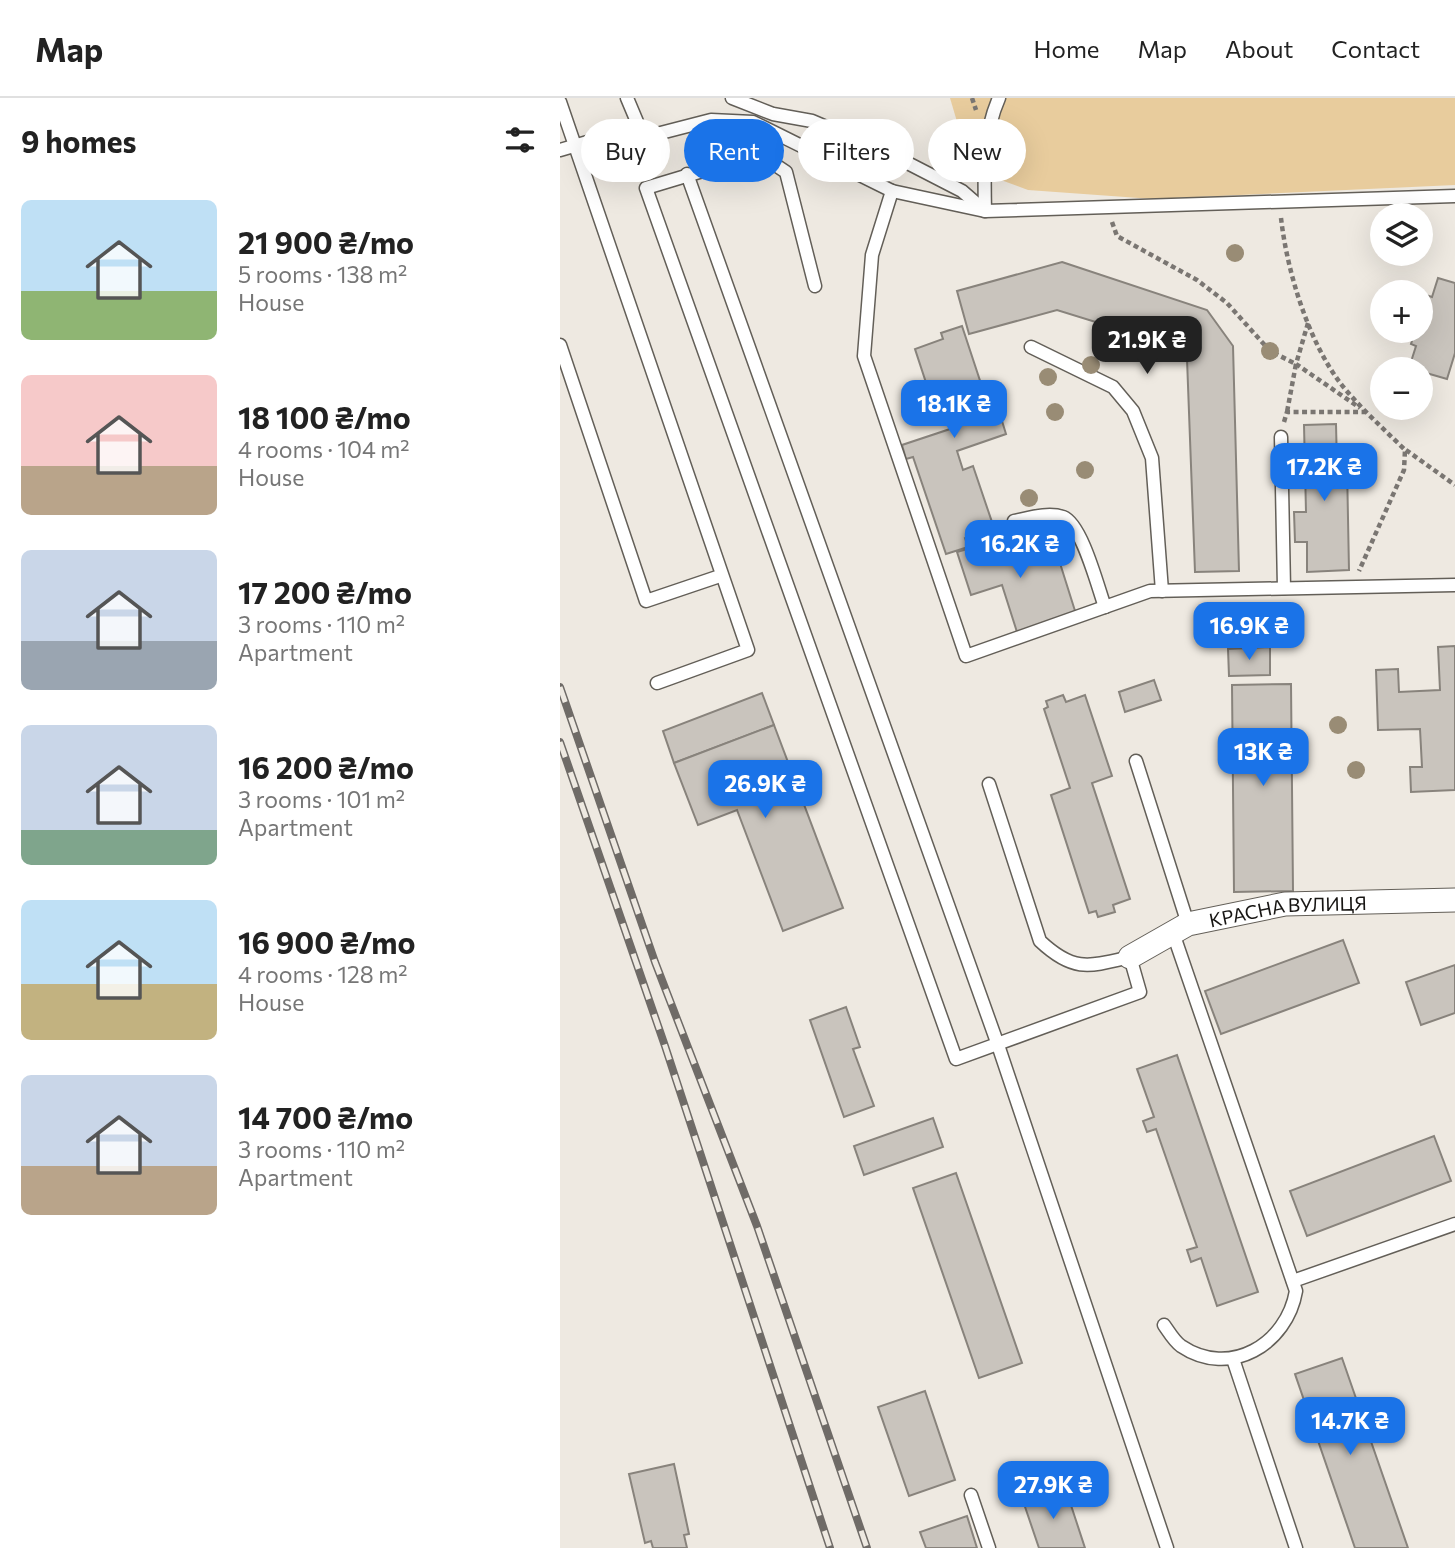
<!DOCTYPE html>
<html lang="en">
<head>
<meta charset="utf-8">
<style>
	:root { --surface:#fff; --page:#f2f2f2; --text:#222; --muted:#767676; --line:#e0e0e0; --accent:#1a73e8 }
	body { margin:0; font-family:Commissioner,sans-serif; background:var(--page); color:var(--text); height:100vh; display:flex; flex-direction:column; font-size:26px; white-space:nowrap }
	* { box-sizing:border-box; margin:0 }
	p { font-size:23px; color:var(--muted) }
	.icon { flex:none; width:38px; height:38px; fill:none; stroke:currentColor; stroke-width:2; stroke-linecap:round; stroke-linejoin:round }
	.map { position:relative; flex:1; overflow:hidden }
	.side { display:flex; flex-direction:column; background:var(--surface); width:560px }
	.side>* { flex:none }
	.top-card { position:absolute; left:21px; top:21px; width:665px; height:63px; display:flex; gap:14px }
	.tools { position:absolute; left:810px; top:105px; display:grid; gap:14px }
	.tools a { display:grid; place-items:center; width:63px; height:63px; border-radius:50%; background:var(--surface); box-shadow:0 7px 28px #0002; font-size:35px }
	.price { position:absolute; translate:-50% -60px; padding:0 16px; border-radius:14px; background:var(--accent); color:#fff; font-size:23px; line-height:46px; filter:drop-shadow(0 2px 4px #0008) }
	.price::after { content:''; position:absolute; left:50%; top:42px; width:21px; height:16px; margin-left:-10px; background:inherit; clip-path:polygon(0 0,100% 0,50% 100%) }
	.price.current { background:#222; color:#fff }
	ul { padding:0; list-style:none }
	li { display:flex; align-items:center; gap:21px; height:175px; padding:0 21px }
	li span { display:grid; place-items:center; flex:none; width:196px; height:140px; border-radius:10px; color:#555 }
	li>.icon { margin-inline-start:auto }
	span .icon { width:84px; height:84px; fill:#fffc; stroke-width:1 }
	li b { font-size:30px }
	h2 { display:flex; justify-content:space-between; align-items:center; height:84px; padding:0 21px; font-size:30px }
	.tag { padding:0 24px; border-radius:32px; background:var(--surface); box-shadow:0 7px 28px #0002; font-size:24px; line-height:63px }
	.tag.current { background:var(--accent); color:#fff }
	header { display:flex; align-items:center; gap:42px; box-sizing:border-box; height:98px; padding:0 35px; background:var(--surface); border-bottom:2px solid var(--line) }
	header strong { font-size:33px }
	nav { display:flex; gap:38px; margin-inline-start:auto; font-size:24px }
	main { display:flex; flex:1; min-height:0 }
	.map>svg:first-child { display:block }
	.green { fill:#e8cc9d }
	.building { fill:#c9c4bd; stroke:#88837c; stroke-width:2 }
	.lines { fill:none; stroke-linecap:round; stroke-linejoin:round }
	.service-casing { stroke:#635f58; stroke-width:15 }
	.minor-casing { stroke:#635f58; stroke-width:25 }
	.path { stroke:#7a7672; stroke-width:4.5; stroke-dasharray:5 3.5; stroke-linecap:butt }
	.service { stroke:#fff; stroke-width:12 }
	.minor { stroke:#fff; stroke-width:23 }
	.rail-casing { stroke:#6f6b67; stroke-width:8 }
	.rail { stroke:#eee9e1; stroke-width:5; stroke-dasharray:16; stroke-linecap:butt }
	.tree { fill:#998c75 }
	.labels { text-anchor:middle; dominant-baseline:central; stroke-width:7; stroke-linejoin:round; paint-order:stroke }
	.street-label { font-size:19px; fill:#171513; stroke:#eee9e1 }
</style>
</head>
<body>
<header>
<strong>Map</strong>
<nav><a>Home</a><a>Map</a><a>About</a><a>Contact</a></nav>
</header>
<main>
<section class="side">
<h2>9 homes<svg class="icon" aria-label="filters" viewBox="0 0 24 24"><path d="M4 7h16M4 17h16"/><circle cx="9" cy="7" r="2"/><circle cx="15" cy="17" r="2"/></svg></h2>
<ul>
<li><span style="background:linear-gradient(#bfe0f5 65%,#8fb573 0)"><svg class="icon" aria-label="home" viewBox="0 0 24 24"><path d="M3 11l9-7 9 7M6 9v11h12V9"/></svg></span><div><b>21 900 ₴/mo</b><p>5 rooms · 138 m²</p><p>House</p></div></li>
<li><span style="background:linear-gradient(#f6c9c9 65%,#b9a48a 0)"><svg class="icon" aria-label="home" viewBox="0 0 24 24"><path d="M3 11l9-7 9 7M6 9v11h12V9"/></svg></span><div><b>18 100 ₴/mo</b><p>4 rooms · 104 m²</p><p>House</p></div></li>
<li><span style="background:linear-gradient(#c9d6e8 65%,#9aa5b1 0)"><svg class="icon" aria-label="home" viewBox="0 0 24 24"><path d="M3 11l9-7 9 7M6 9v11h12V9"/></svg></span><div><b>17 200 ₴/mo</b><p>3 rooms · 110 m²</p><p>Apartment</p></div></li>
<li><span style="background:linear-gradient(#c9d6e8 75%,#7fa58c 0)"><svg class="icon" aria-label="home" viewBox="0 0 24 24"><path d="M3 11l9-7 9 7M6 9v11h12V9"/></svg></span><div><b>16 200 ₴/mo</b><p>3 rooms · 101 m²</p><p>Apartment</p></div></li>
<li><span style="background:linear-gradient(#bfe0f5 60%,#c2b280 0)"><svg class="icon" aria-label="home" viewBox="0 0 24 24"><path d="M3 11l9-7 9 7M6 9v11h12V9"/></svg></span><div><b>16 900 ₴/mo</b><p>4 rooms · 128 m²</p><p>House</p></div></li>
<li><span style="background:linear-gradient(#c9d6e8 65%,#b9a48a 0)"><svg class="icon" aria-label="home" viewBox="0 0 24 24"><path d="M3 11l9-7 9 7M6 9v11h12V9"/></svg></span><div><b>14 700 ₴/mo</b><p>3 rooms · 110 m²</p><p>Apartment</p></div></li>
</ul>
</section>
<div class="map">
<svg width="895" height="1450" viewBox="0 0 895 1450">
	<rect width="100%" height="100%" fill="#eee9e1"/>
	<polygon class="green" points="390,0 895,0 895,87 593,101 468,92 411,71"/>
	<g class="building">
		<polygon points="502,164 647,212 673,248 679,473 635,474 627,261 613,248 497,212 409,236 397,193"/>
		<polygon points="878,180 895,185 895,255 887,281 849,270 856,248 851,246 855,233 861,233 861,214 866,197 872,199"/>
		<polygon points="402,228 434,325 442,323 446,336 397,353 403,372 413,368 434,430 405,440 408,449 386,456 353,359 346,361 342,347 390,331 383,310 375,312 355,251 383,241 381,235"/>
		<polygon points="776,326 777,368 787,368 789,472 747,474 747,444 735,444 734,414 746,414 744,327"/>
		<polygon points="435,433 443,459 493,443 516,516 457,534 442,487 411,497 397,454 414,449 412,440"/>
		<polygon points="895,548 895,692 851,694 850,669 862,669 860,631 818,632 816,572 838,571 839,594 880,592 878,549"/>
		<polygon points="710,549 710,577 669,578 668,551"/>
		<polygon points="594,582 601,602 565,614 559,594"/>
		<polygon points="731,586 733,793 674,794 672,587"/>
		<polygon points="202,595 214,627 114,665 103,633"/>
		<polygon points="503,597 506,604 525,597 552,678 532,685 570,801 553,807 555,814 538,819 536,813 529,815 491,697 510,690 484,611 488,609 486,603"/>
		<polygon points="214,627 283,810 223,833 177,712 138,727 114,665"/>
		<polygon points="783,842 799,885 661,936 645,893"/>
		<polygon points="895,867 895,915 861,927 846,884"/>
		<polygon points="286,909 300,949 293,951 314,1008 284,1019 250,922"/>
		<polygon points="617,957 698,1194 657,1208 641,1160 631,1164 627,1152 637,1149 596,1031 587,1034 583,1023 594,1019 577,971"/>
		<polygon points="373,1020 383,1049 304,1077 294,1048"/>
		<polygon points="874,1038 891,1083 747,1138 730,1093"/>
		<polygon points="396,1075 462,1265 419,1280 353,1090"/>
		<polygon points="782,1260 848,1450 795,1450 735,1276"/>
		<polygon points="365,1293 395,1382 349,1398 318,1309"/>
		<polygon points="114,1366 129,1436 124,1437 127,1450 93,1450 91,1443 85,1445 69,1376"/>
		<polygon points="506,1392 525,1450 479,1450 462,1400 483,1393 485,1399"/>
		<polygon points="407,1418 417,1450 366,1450 360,1434"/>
	</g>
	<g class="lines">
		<defs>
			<g id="service">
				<polyline points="67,0 83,38"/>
				<polyline points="172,0 213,16 252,23 334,58 402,93 425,113 895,98"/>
				<polyline points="0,4 188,552 97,585"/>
				<path d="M0,52L41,40L89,38L151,22L193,24L332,93L425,113C424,74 423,36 439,0"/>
				<polyline points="127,76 438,947 607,1450"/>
				<polyline points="332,93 312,157 304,258 406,558 590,493 895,487"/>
				<path d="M255,188L226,74L199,56L86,90L396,961L580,894L570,859C528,869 513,874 480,843L429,686"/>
				<polyline points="0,247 86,503 160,478"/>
				<polyline points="471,249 553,289 573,313 592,360 602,493"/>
				<polyline points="721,339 724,490"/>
				<path d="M454,423C469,420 488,414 503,419C522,426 538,490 545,509"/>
				<polyline points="576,663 628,826"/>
				<polyline points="733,1183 895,1126"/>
				<path d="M604,1227C609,1234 614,1243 621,1248C670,1281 727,1246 736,1193L613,835"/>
				<polyline points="673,1261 736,1450"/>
				<polyline points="411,1397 429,1450"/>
			</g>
			<g id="minor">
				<path id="s1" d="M570,859L628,826L725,806L895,802"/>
			</g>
		</defs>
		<use href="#service" class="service-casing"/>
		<use href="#minor" class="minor-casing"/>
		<g class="path">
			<polyline points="412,0 416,12"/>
			<path d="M721,120C727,173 748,243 781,286C800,310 823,330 845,352L844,372L799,473"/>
			<polyline points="552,124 557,138 637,182 667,205 710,253 736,266 727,314"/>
			<polyline points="748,225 736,266 800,310"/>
			<polyline points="724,324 727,314 805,314"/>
			<polyline points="846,352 895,387"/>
		</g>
		<use href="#service" class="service"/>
		<use href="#minor" class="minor"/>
		<defs>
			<g id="rail">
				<polyline points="0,589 95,864 197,1128 307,1450"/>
				<polyline points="0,644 105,948 270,1450"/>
			</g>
		</defs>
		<use href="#rail" class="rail-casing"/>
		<use href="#rail" class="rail"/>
	</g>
	<g class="tree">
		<circle cx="675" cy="155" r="9"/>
		<circle cx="710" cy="253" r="9"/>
		<circle cx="531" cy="267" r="9"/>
		<circle cx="488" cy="279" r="9"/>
		<circle cx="495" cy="314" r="9"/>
		<circle cx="525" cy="372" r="9"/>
		<circle cx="469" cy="400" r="9"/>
		<circle cx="778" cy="627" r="9"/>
		<circle cx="796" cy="672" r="9"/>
	</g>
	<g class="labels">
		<g class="street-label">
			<text stroke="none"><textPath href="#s1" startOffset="168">КРАСНА ВУЛИЦЯ</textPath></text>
		</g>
	</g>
</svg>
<div class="tools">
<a><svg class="icon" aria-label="layers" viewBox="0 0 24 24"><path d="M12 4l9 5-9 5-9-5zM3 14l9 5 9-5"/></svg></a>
<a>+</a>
<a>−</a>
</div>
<b class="price current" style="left:587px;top:278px">21.9K ₴</b>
<b class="price" style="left:394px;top:342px">18.1K ₴</b>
<b class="price" style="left:764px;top:405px">17.2K ₴</b>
<b class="price" style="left:460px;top:482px">16.2K ₴</b>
<b class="price" style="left:689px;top:564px">16.9K ₴</b>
<b class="price" style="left:703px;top:690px">13K ₴</b>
<b class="price" style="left:205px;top:722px">26.9K ₴</b>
<b class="price" style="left:790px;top:1359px">14.7K ₴</b>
<b class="price" style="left:493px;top:1423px">27.9K ₴</b>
<div class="top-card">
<a class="tag">Buy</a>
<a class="tag current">Rent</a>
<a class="tag">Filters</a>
<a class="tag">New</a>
</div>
</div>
</main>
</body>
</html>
